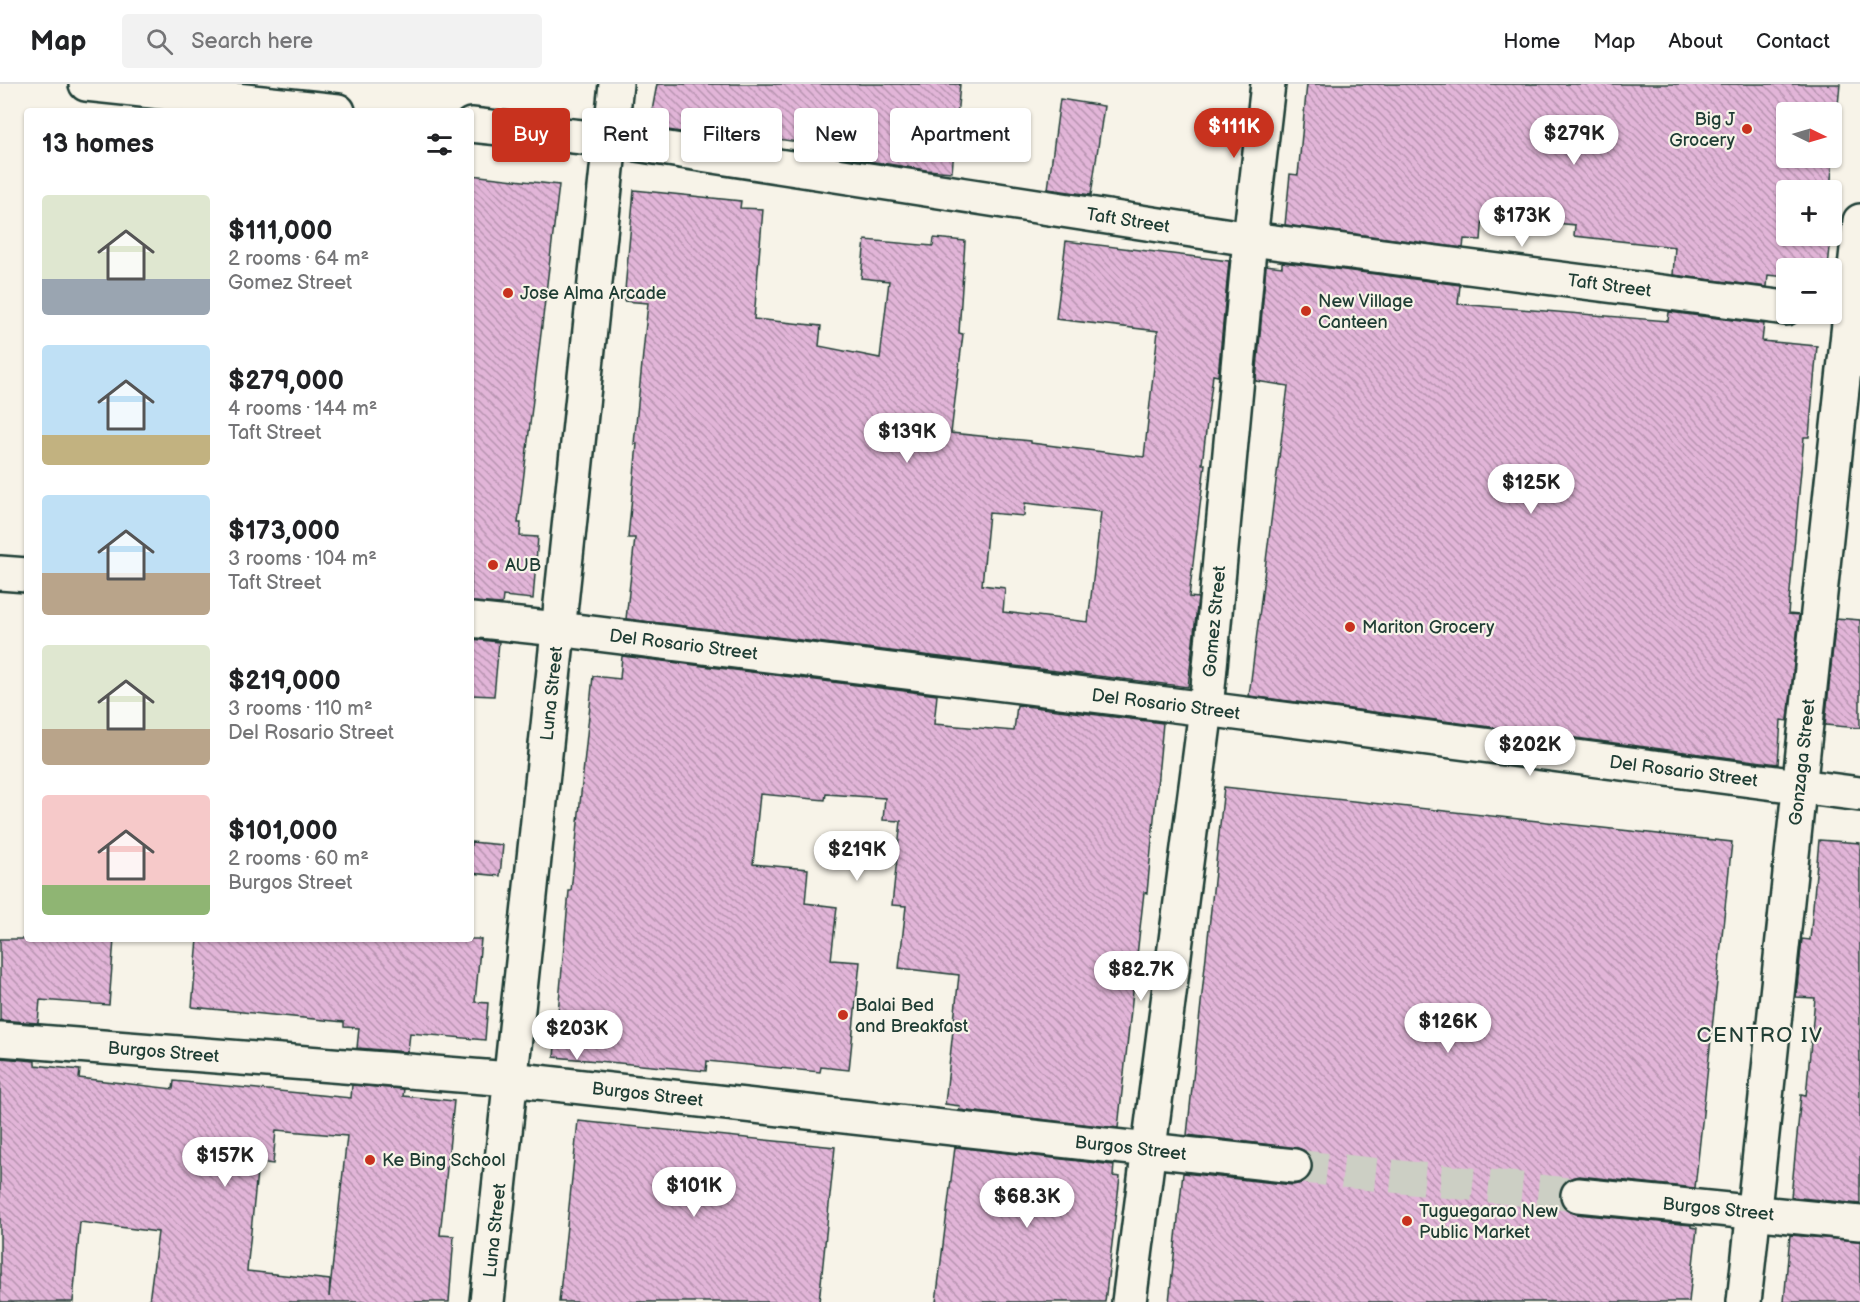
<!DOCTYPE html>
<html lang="en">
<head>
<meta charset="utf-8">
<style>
	:root { --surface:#fff; --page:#f2f2f2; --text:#202124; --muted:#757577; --line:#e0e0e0; --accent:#c8321e }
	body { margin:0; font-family:"Balsamiq Sans",sans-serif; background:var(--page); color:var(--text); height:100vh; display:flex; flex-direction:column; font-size:22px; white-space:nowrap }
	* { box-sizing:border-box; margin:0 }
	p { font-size:20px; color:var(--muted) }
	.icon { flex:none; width:33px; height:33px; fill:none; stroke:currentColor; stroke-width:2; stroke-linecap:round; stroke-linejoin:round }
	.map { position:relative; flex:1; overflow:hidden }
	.panel { position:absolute; left:24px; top:24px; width:450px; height:834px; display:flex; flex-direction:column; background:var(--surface); border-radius:6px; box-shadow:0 2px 4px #0004 }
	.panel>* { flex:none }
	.top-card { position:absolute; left:492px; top:24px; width:570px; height:54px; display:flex; gap:12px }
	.needle { width:39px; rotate:95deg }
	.tools { position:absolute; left:1776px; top:18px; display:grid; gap:12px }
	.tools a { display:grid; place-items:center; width:66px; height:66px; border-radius:6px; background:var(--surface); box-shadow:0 2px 4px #0004; font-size:30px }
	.price { position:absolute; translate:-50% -51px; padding:0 14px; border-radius:21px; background:#fff; color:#222; font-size:20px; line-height:39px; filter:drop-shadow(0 2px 3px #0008) }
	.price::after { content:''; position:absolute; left:50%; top:36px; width:18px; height:14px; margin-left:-9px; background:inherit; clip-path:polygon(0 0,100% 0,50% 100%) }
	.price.on { background:var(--accent); color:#fff }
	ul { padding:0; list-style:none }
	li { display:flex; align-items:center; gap:18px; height:150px; padding:0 18px }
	li span { display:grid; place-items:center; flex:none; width:168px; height:120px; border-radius:6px; color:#555 }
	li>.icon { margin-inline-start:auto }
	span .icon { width:72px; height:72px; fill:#fffc; stroke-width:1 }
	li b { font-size:26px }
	h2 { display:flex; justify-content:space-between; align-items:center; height:72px; padding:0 18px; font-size:26px }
	.chip { padding:0 21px; border-radius:6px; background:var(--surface); box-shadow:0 2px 4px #0004; font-size:21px; line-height:54px }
	.chip.on { background:var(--accent); color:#fff }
	header { display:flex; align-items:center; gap:36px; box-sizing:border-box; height:84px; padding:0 30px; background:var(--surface); border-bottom:2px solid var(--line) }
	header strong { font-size:28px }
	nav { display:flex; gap:33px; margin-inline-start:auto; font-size:21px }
	.search { width:420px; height:54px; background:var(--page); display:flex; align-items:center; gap:15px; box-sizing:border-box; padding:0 21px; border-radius:6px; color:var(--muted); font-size:22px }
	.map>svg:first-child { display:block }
	.building { fill:url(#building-back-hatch); stroke:#1f3d34; stroke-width:1.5; fill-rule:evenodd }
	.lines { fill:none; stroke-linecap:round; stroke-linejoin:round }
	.minor-tunnel { stroke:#cccfc4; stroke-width:33; stroke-dasharray:33 16; stroke-linecap:butt }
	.minor-casing { stroke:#1f3d34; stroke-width:38 }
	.primary-casing { stroke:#1f3d34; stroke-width:38 }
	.minor { stroke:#f7f3e8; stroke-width:33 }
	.primary { stroke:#f7f3e8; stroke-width:33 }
	.poi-dot { fill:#c8321e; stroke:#f7f3e8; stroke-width:2 }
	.labels { text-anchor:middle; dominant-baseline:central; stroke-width:4.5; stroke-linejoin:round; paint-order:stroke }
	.poi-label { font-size:18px; fill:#1f3d34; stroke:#f7f3e8; text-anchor:start }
	.street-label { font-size:18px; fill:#1f3d34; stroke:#f7f3e8 }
	.quarter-label { font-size:21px; letter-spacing:1.5px; fill:#1f3d34; stroke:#f7f3e8 }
</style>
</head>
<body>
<header>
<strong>Map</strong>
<div class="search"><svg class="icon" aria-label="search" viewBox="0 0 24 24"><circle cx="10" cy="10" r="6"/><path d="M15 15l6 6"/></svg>Search here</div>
<nav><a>Home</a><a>Map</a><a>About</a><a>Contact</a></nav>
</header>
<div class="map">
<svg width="1860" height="1218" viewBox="0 0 1860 1218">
	<defs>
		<pattern id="building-back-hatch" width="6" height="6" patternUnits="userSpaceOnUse" patternTransform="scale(1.5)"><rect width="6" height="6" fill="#e2b5d8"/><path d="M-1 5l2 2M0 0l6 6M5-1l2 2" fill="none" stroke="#b794b0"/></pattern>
	</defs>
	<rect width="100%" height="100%" fill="#f7f3e8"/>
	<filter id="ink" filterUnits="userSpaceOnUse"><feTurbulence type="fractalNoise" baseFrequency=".0167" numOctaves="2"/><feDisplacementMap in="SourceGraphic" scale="12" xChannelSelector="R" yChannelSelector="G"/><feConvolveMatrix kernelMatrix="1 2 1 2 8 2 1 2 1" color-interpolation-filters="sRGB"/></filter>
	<g filter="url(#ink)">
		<g class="building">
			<polygon points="657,0 960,0 952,88 926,86 844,73 846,65 771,54 770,60 749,56 749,59 649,43"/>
			<path d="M1307,0H1840L1830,106H1786V152H1831L1828,184H1786V193L1768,191L1767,203L1673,191L1675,163L1574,152L1575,141L1483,132L1481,156L1464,155L1463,164L1285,141L1290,90L1298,91ZM1786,28H1832V74H1786Z"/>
			<polygon points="1060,15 1104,22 1091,111 1048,105"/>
			<polygon points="471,91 559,101 518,439 521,439 520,452 538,453 533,515 503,512 502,520 471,518"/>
			<path d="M634,106L741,117L740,124L763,125L754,235L821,242L819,262L880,274L889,197L861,194L865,156L933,162L934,154L965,157L959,249L963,250L951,349L1031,357V359L1144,373L1158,247L1056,235L1066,157L1229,177L1218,292L1213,291L1202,380H1205L1189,513L1198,514L1188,603L626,535L635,454H628L637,360H634L648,219L624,217ZM1025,419L1101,428L1088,538L1003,528L1005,504L982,501L989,429L1024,432Z"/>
			<polygon points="1282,178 1460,201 1458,220 1668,237 1669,228 1764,240 1762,257 1817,262 1809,353 1804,353 1788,530 1799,531 1788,637 1781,636 1778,680 1249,612 1288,302 1256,297 1266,181 1282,183"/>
			<polygon points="1836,534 1860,536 1860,644 1825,641"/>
			<polygon points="471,555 499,558 494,612 471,611"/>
			<polygon points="622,572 937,611 934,640 1014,647 1017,621 1163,639 1147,809 1144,808 1118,1044 959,1026 960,1022 945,1020 959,891 899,884 906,822 892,821 901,737 883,736 885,714 826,710 825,716 760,710 753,780 808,785 805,819 837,823 831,876 860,878 849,986 821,983 820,988 707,977 706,987 554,973 569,807 571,807 593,592 620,595"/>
			<polygon points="1224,703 1732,758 1695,1104 1579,1092 1571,1094 1563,1100 1559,1110 1561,1119 1568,1127 1576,1130 1691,1141 1691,1143 1697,1144 1689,1218 1169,1218 1183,1089 1293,1101 1302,1099 1309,1094 1312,1085 1311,1074 1305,1067 1297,1064 1187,1051"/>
			<polygon points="1819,756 1860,759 1860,1120 1791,1113 1801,1011 1806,1012 1815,914 1796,913 1802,855 1810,856"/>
			<polygon points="471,758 503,761 500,792 471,789"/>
			<polygon points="0,855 114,855 109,921 40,916 38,939 0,936"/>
			<polygon points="198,855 481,855 475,918 488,919 485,956 410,949 408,968 357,964 359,944 344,943 344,938 192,923"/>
			<path d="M0,974L35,977V981L80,986L79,994L173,1005L174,997L351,1014L352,1001L404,1005L403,1012L454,1017L440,1151L454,1152L449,1218H149L158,1148L80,1138L73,1218H0ZM276,1046L347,1052L329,1213L330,1196L247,1187L258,1078L273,1080Z"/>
			<polygon points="578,1037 835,1063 819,1218 559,1218"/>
			<polygon points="955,1063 1114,1081 1113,1092 1120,1093 1105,1218 936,1218"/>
			<polygon points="1790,1151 1860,1157 1860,1218 1784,1218"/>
		</g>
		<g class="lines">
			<polyline class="minor-tunnel" points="1294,1082 1578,1111"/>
			<defs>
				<g id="minor">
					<polyline points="86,0 338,27"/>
					<path id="s1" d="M471,41L610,56L1250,155L1786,224"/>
					<polyline points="0,489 27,491"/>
					<path id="s2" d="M471,536L558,545L1206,625L1860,710"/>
					<path id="s3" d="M0,955L510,995L1294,1082"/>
					<path id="s4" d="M1578,1111L1860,1139"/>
					<path id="s5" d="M1129,1218L1206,625L1250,155L1268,0"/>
					<path id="s6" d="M1744,1218L1860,137"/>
				</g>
				<g id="primary">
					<path id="s7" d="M487,1218L616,0"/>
				</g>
			</defs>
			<use href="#minor" class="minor-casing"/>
			<use href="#primary" class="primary-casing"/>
			<use href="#minor" class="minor"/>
			<use href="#primary" class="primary"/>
		</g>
	</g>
	<g class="poi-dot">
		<circle cx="1747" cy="45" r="6"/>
		<circle cx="508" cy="209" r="6"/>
		<circle cx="1306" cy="227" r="6"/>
		<circle cx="493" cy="481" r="6"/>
		<circle cx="1350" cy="543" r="6"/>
		<circle cx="843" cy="931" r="6"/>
		<circle cx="370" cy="1076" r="6"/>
		<circle cx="1407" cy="1137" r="6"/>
	</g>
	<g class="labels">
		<g class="poi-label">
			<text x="1735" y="35" text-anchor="end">Big J<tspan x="1735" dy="21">Grocery</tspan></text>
			<text x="520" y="209">Jose Alma Arcade</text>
			<text x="1318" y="217">New Village<tspan x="1318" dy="21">Canteen</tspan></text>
			<text x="505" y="481">AUB</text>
			<text x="1362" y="543">Mariton Grocery</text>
			<text x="855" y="921">Balai Bed<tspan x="855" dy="21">and Breakfast</tspan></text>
			<text x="382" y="1076">Ke Bing School</text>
			<text x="1419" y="1127">Tuguegarao New<tspan x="1419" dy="21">Public Market</tspan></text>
		</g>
		<g class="street-label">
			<text stroke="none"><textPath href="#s1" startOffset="664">Taft Street</textPath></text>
			<text stroke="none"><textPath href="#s1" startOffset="1150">Taft Street</textPath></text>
			<text stroke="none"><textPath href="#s5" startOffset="686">Gomez Street</textPath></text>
			<text stroke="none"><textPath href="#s2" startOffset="214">Del Rosario Street</textPath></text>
			<text stroke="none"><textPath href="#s7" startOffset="612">Luna Street</textPath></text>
			<text stroke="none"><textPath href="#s2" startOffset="700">Del Rosario Street</textPath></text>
			<text stroke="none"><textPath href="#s6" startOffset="543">Gonzaga Street</textPath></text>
			<text stroke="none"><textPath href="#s2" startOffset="1222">Del Rosario Street</textPath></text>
			<text stroke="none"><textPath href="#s3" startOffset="164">Burgos Street</textPath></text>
			<text stroke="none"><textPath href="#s3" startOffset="650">Burgos Street</textPath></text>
			<text stroke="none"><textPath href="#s3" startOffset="1136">Burgos Street</textPath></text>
			<text stroke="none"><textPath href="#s4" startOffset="141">Burgos Street</textPath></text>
			<text stroke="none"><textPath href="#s7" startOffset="72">Luna Street</textPath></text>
		</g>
		<g class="quarter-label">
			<text x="1760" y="951">CENTRO IV</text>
		</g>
	</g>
</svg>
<div class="tools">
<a><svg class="needle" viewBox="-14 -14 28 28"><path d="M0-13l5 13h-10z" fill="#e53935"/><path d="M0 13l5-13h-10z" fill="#757577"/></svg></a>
<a>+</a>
<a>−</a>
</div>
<b class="price on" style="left:1234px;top:75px">$111K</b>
<b class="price" style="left:1574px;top:82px">$279K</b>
<b class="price" style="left:1522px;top:164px">$173K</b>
<b class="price" style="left:907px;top:380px">$139K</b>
<b class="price" style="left:1531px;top:431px">$125K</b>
<b class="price" style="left:1530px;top:693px">$202K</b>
<b class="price" style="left:857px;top:798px">$219K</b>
<b class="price" style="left:1141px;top:918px">$82.7K</b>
<b class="price" style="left:1448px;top:970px">$126K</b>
<b class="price" style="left:577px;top:977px">$203K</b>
<b class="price" style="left:225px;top:1104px">$157K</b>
<b class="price" style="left:694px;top:1134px">$101K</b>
<b class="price" style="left:1027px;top:1145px">$68.3K</b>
<div class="top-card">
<a class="chip on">Buy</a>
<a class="chip">Rent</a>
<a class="chip">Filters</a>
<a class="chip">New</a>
<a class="chip">Apartment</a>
</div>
<section class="panel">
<h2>13 homes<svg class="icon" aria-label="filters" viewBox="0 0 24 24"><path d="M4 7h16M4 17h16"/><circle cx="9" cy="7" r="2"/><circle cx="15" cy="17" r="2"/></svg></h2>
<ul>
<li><span style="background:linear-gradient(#dfe7d0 70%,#9aa5b1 0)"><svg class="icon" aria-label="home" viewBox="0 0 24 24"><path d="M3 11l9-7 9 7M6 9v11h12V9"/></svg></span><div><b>$111,000</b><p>2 rooms · 64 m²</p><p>Gomez Street</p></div></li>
<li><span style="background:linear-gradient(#bfe0f5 75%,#c2b280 0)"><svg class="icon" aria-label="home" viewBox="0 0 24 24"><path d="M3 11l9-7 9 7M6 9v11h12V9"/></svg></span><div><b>$279,000</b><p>4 rooms · 144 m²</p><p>Taft Street</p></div></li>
<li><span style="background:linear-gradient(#bfe0f5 65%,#b9a48a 0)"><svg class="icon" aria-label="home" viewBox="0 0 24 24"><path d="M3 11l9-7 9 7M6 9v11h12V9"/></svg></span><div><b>$173,000</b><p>3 rooms · 104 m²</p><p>Taft Street</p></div></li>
<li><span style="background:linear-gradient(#dfe7d0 70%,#b9a48a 0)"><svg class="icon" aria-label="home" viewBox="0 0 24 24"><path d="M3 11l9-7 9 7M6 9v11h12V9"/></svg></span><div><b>$219,000</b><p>3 rooms · 110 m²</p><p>Del Rosario Street</p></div></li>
<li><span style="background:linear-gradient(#f6c9c9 75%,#8fb573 0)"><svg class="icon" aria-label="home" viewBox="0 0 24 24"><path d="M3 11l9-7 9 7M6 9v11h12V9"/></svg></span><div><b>$101,000</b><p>2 rooms · 60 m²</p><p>Burgos Street</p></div></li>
</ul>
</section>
</div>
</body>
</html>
